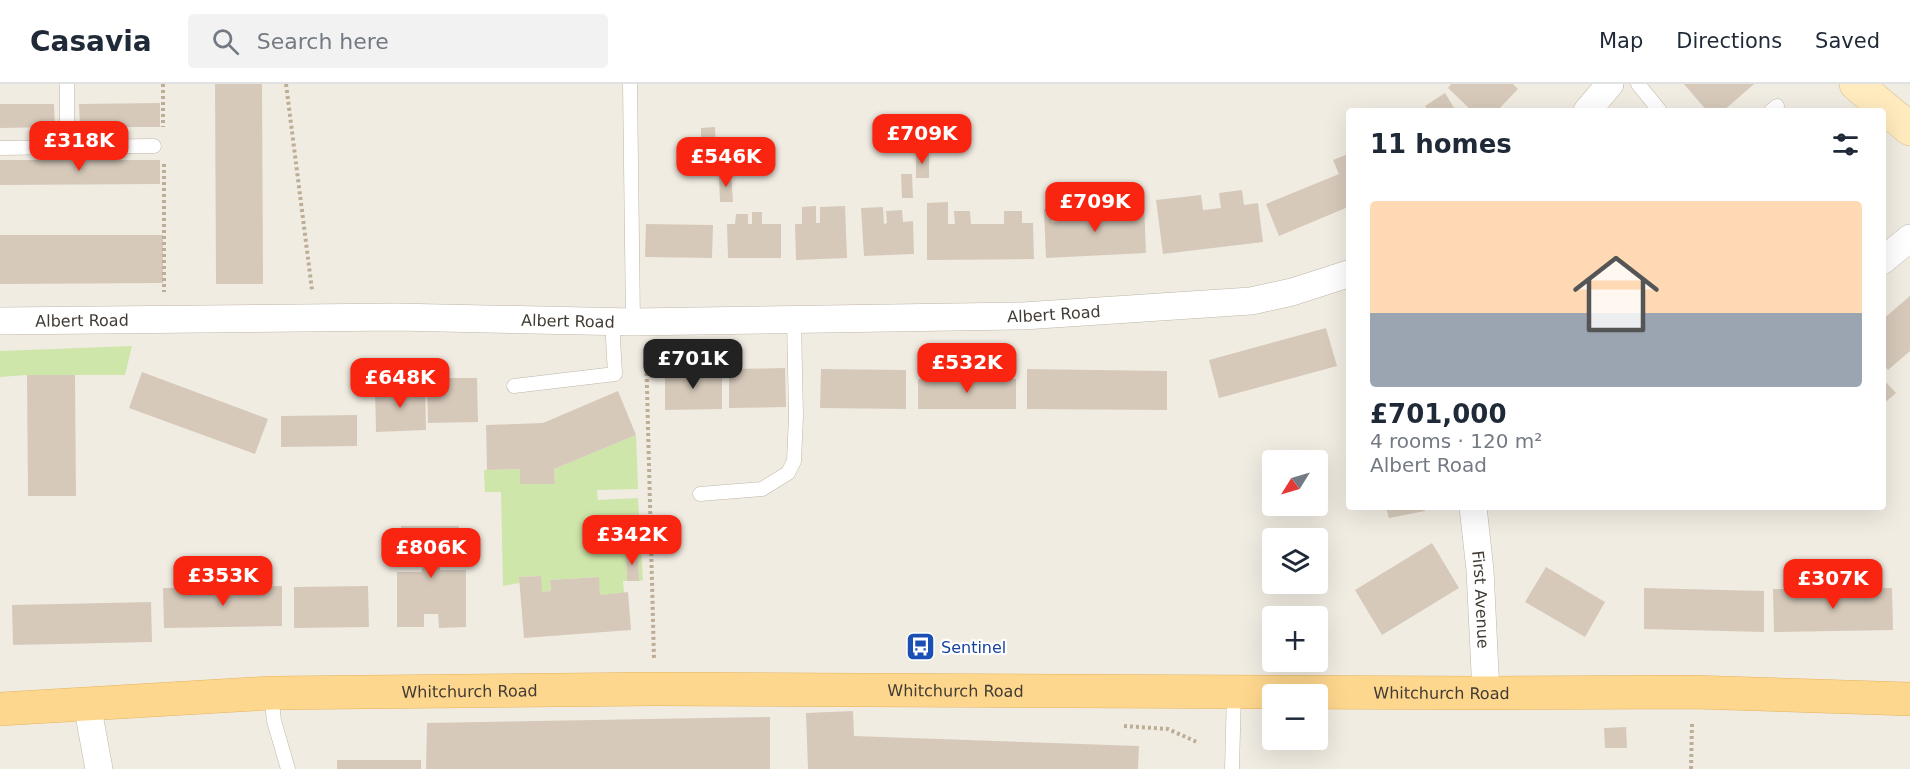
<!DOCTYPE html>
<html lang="en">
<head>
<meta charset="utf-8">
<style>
	:root { --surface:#fff; --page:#f2f2f3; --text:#1f2937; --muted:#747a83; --line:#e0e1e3; --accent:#fa2510 }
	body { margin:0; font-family:"DejaVu Sans",sans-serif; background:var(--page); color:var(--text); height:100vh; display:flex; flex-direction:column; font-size:22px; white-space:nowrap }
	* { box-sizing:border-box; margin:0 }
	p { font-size:20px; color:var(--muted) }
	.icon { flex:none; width:33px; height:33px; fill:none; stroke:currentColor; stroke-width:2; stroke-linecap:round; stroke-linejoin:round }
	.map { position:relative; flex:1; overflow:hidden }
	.panel { position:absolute; left:1346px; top:24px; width:540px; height:402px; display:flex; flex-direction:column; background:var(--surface); border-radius:6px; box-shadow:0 6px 24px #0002 }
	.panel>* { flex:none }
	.needle { width:39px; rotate:233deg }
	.buttons { position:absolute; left:1262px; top:366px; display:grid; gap:12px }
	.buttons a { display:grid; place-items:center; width:66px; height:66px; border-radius:6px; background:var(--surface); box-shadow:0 6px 24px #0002; font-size:30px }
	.price { position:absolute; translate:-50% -51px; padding:0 14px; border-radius:12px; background:var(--accent); color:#fff; font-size:20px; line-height:39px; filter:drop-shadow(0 2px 3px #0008) }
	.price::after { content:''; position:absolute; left:50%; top:36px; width:18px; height:14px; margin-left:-9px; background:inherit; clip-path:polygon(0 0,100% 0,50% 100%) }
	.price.on { background:#222; color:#fff }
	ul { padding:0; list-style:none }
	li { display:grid; align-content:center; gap:12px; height:318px; padding:0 24px }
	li+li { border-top:2px solid var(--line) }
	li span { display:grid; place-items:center; height:186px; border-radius:6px; color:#555 }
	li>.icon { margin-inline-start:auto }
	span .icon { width:108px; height:108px; fill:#fffc; stroke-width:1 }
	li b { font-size:26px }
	h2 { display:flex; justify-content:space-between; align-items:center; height:72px; padding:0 24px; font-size:26px }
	header { display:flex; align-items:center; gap:36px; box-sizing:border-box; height:84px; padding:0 30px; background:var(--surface); border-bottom:2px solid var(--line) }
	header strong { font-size:28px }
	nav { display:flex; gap:33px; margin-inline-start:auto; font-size:21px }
	.search { width:420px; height:54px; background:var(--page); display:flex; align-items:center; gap:15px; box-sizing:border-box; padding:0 21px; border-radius:6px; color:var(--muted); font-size:22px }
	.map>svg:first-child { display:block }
	.green { fill:#cfe6aa }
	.building { fill:#d6c9ba }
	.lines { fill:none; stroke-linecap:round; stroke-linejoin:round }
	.service-casing { stroke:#bfb5a8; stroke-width:15 }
	.minor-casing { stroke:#bfb5a8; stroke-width:28 }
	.secondary-casing { stroke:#d2bd91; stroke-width:34 }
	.primary-casing { stroke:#e3b35e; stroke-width:34 }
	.path { stroke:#bead96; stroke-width:4; stroke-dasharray:3 3; stroke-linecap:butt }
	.service { stroke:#fff; stroke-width:14 }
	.minor { stroke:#fff; stroke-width:27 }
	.secondary { stroke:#ffebbe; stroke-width:33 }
	.primary { stroke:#fed78e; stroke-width:33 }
	.labels { text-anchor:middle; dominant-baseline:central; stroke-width:4.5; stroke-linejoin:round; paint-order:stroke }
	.street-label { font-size:16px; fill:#423b33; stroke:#fff }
	.transit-label { font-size:16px; fill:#164399; stroke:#fff; text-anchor:start }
</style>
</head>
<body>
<header>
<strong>Casavia</strong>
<div class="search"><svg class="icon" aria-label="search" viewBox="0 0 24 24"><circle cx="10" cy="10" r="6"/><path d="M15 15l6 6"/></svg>Search here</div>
<nav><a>Map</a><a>Directions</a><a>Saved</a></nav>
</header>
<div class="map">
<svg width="1910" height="685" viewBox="0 0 1910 685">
	<rect width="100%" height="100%" fill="#f1ece2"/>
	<g class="green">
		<polygon points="132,262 125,291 27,291 0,293 0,267"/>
		<polygon points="636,351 638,405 597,406 598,416 638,414 643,496 639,497 638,468 626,468 627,497 623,497 624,509 600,511 598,493 550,496 551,507 542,508 540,492 520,493 520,499 503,502 501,408 485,408 484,386 520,385 555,399 554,385"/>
	</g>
	<g class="building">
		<polygon points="215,0 262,0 263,200 216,200"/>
		<polygon points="1451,0 1513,0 1518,5 1497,27 1472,27 1448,4"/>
		<polygon points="1684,0 1754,0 1723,27 1707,27"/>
		<polygon points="1445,9 1456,27 1428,27 1425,22"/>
		<polygon points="160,19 160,43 80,43 79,20"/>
		<polygon points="0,20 54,20 55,43 0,44"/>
		<polygon points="715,43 716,67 701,68 701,44"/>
		<rect x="916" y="68" width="13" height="26"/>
		<polygon points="1348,70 1348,123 1279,152 1266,120 1339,90 1333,76"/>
		<polygon points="0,76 160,76 160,100 0,101"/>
		<polygon points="731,90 733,118 720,118 719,91"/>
		<polygon points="901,90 912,90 913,114 902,114"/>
		<polygon points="1242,106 1244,121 1258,119 1263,158 1163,170 1156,116 1201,111 1203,126 1221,124 1219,109"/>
		<polygon points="948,118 948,140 955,140 954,127 970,127 971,140 1004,140 1004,127 1022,127 1022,139 1033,139 1034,175 927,176 927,119"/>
		<polygon points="1144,118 1146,169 1046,174 1044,125 1052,125 1052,138 1068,136 1067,120 1087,119 1088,135 1130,133 1129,119"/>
		<polygon points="816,122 816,139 820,139 820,123 845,122 847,174 796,176 795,140 802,140 802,123"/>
		<polygon points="883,123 884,140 887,139 886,127 902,126 903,138 913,137 914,170 864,172 861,124"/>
		<polygon points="752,128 762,128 762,140 781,140 781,174 728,174 727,140 735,140 736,130 748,130 748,140 752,140"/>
		<polygon points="646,140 713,141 712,174 645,173"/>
		<polygon points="0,151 163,151 163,199 0,200"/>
		<polygon points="1910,212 1910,267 1888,286 1882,279 1882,236"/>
		<polygon points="1326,244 1337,282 1219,314 1209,276"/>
		<polygon points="785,284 786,323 729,324 729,285"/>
		<polygon points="821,285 906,286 906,325 820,324"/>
		<polygon points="1027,285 1167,287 1167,326 1027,325"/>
		<polygon points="665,286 722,286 722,325 665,326"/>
		<polygon points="142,288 268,335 255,370 129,324"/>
		<polygon points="27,291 75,291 76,412 28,412"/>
		<polygon points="427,294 477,294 478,338 428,339"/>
		<polygon points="1882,294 1896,309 1882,321"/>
		<rect x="918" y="295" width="98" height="30"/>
		<polygon points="425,302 426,346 376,348 375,304"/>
		<polygon points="618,307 636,351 554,385 555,400 520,400 520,385 487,386 486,341 543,339"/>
		<polygon points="357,331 357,362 281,363 281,332"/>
		<polygon points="1386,423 1424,423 1425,427 1389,434"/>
		<polygon points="401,442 459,442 460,471 440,471 440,486 466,486 466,543 439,544 438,530 424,530 424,543 397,543 397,488 422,488 422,470 402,470"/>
		<polygon points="1432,459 1459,504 1382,551 1355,506"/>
		<polygon points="626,468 638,468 639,497 627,497"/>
		<polygon points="1546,483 1605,518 1585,553 1525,518"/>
		<polygon points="541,492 542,508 551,507 550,496 599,493 600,511 628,508 631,546 524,554 519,493"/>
		<polygon points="282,502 282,542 164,544 163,504"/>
		<polygon points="368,502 369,543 294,544 294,503"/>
		<polygon points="1644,504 1764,507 1764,548 1644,545"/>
		<polygon points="1892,504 1893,546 1774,548 1773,505"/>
		<polygon points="151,518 152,558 13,561 12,521"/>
		<polygon points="853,627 854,652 1139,662 1138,685 808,685 806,629"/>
		<polygon points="770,633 770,685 426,685 427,639"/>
		<polygon points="1626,643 1627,664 1605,664 1604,644"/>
		<rect x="337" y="676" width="84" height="9"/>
	</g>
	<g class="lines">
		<defs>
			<g id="service">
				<polyline points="630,0 633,238"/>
				<polyline points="1638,0 1660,27"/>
				<polyline points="1771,27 1777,22"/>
				<polyline points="67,63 154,62"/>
				<polyline points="0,64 67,63 67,0"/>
				<polyline points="514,302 615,290 612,237"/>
				<polyline points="700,410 762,405 788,389 794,377 796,332 794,236"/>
				<polyline points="271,609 274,637 288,685"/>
				<polyline points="1232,685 1234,608"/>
			</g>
			<g id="minor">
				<polyline points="1587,27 1610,0"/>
				<polyline points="1882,177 1910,154"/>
				<path id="s1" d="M0,237L395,233L633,238L1023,232L1251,217L1292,208L1348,190"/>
				<path id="s2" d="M1473,423L1480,486L1486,609"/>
				<polyline points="87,620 99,685"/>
			</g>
			<polyline id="secondary" points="1856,0 1910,45"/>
			<g id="primary">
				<path id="s3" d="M0,625L271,609L655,605L1486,609L1693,608L1910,615"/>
			</g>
		</defs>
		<use href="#service" class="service-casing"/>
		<use href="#minor" class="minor-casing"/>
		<use href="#secondary" class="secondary-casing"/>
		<use href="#primary" class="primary-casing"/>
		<g class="path">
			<polyline points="163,0 163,43"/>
			<polyline points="286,0 312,206"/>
			<polyline points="164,80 164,208"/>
			<polyline points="646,265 654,575"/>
			<polyline points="1124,642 1168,645 1199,659"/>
			<polyline points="1281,659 1286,656"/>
			<polyline points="1691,685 1692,639"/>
		</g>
		<use href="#service" class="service"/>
		<use href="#minor" class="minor"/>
		<use href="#secondary" class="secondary"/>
		<use href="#primary" class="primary"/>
	</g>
	<defs>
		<symbol id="bus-square" viewBox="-11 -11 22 22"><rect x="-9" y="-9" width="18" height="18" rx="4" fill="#1a4fb4" stroke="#fff"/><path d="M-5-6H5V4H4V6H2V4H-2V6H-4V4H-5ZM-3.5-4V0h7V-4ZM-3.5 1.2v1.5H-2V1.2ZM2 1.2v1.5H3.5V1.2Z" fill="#fff"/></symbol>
	</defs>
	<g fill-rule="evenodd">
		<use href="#bus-square" x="904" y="546" width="33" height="33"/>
	</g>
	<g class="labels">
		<g class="street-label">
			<text stroke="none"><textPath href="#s1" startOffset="1054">Albert Road</textPath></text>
			<text stroke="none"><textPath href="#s1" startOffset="82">Albert Road</textPath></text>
			<text stroke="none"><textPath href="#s1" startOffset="568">Albert Road</textPath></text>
			<text stroke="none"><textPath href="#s2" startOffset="93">First Avenue</textPath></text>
			<text stroke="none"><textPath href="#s3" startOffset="956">Whitchurch Road</textPath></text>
			<text stroke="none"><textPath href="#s3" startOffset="470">Whitchurch Road</textPath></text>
			<text stroke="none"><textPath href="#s3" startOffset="1442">Whitchurch Road</textPath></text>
		</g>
		<g class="transit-label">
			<text x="941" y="563">Sentinel</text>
		</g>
	</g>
</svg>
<div class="buttons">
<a><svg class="needle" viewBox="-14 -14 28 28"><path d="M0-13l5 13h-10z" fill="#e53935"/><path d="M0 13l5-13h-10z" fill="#747a83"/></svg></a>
<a><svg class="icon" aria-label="layers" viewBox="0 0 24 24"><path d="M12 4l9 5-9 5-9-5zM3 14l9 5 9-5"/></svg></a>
<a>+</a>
<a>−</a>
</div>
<b class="price" style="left:922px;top:81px">£709K</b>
<b class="price" style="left:79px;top:88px">£318K</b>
<b class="price" style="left:726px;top:104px">£546K</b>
<b class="price" style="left:1095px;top:149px">£709K</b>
<b class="price on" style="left:693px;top:306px">£701K</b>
<b class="price" style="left:967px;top:310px">£532K</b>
<b class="price" style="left:400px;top:325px">£648K</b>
<b class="price" style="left:632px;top:482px">£342K</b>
<b class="price" style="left:431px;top:495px">£806K</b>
<b class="price" style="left:223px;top:523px">£353K</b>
<b class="price" style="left:1833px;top:526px">£307K</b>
<section class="panel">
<h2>11 homes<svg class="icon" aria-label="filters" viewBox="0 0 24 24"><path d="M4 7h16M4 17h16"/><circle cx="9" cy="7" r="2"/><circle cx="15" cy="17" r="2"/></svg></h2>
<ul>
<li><span style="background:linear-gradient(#ffd9b3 60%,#9aa5b1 0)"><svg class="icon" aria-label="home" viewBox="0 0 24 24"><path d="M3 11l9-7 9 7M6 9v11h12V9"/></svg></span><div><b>£701,000</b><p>4 rooms · 120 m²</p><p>Albert Road</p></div></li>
</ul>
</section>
</div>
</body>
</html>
